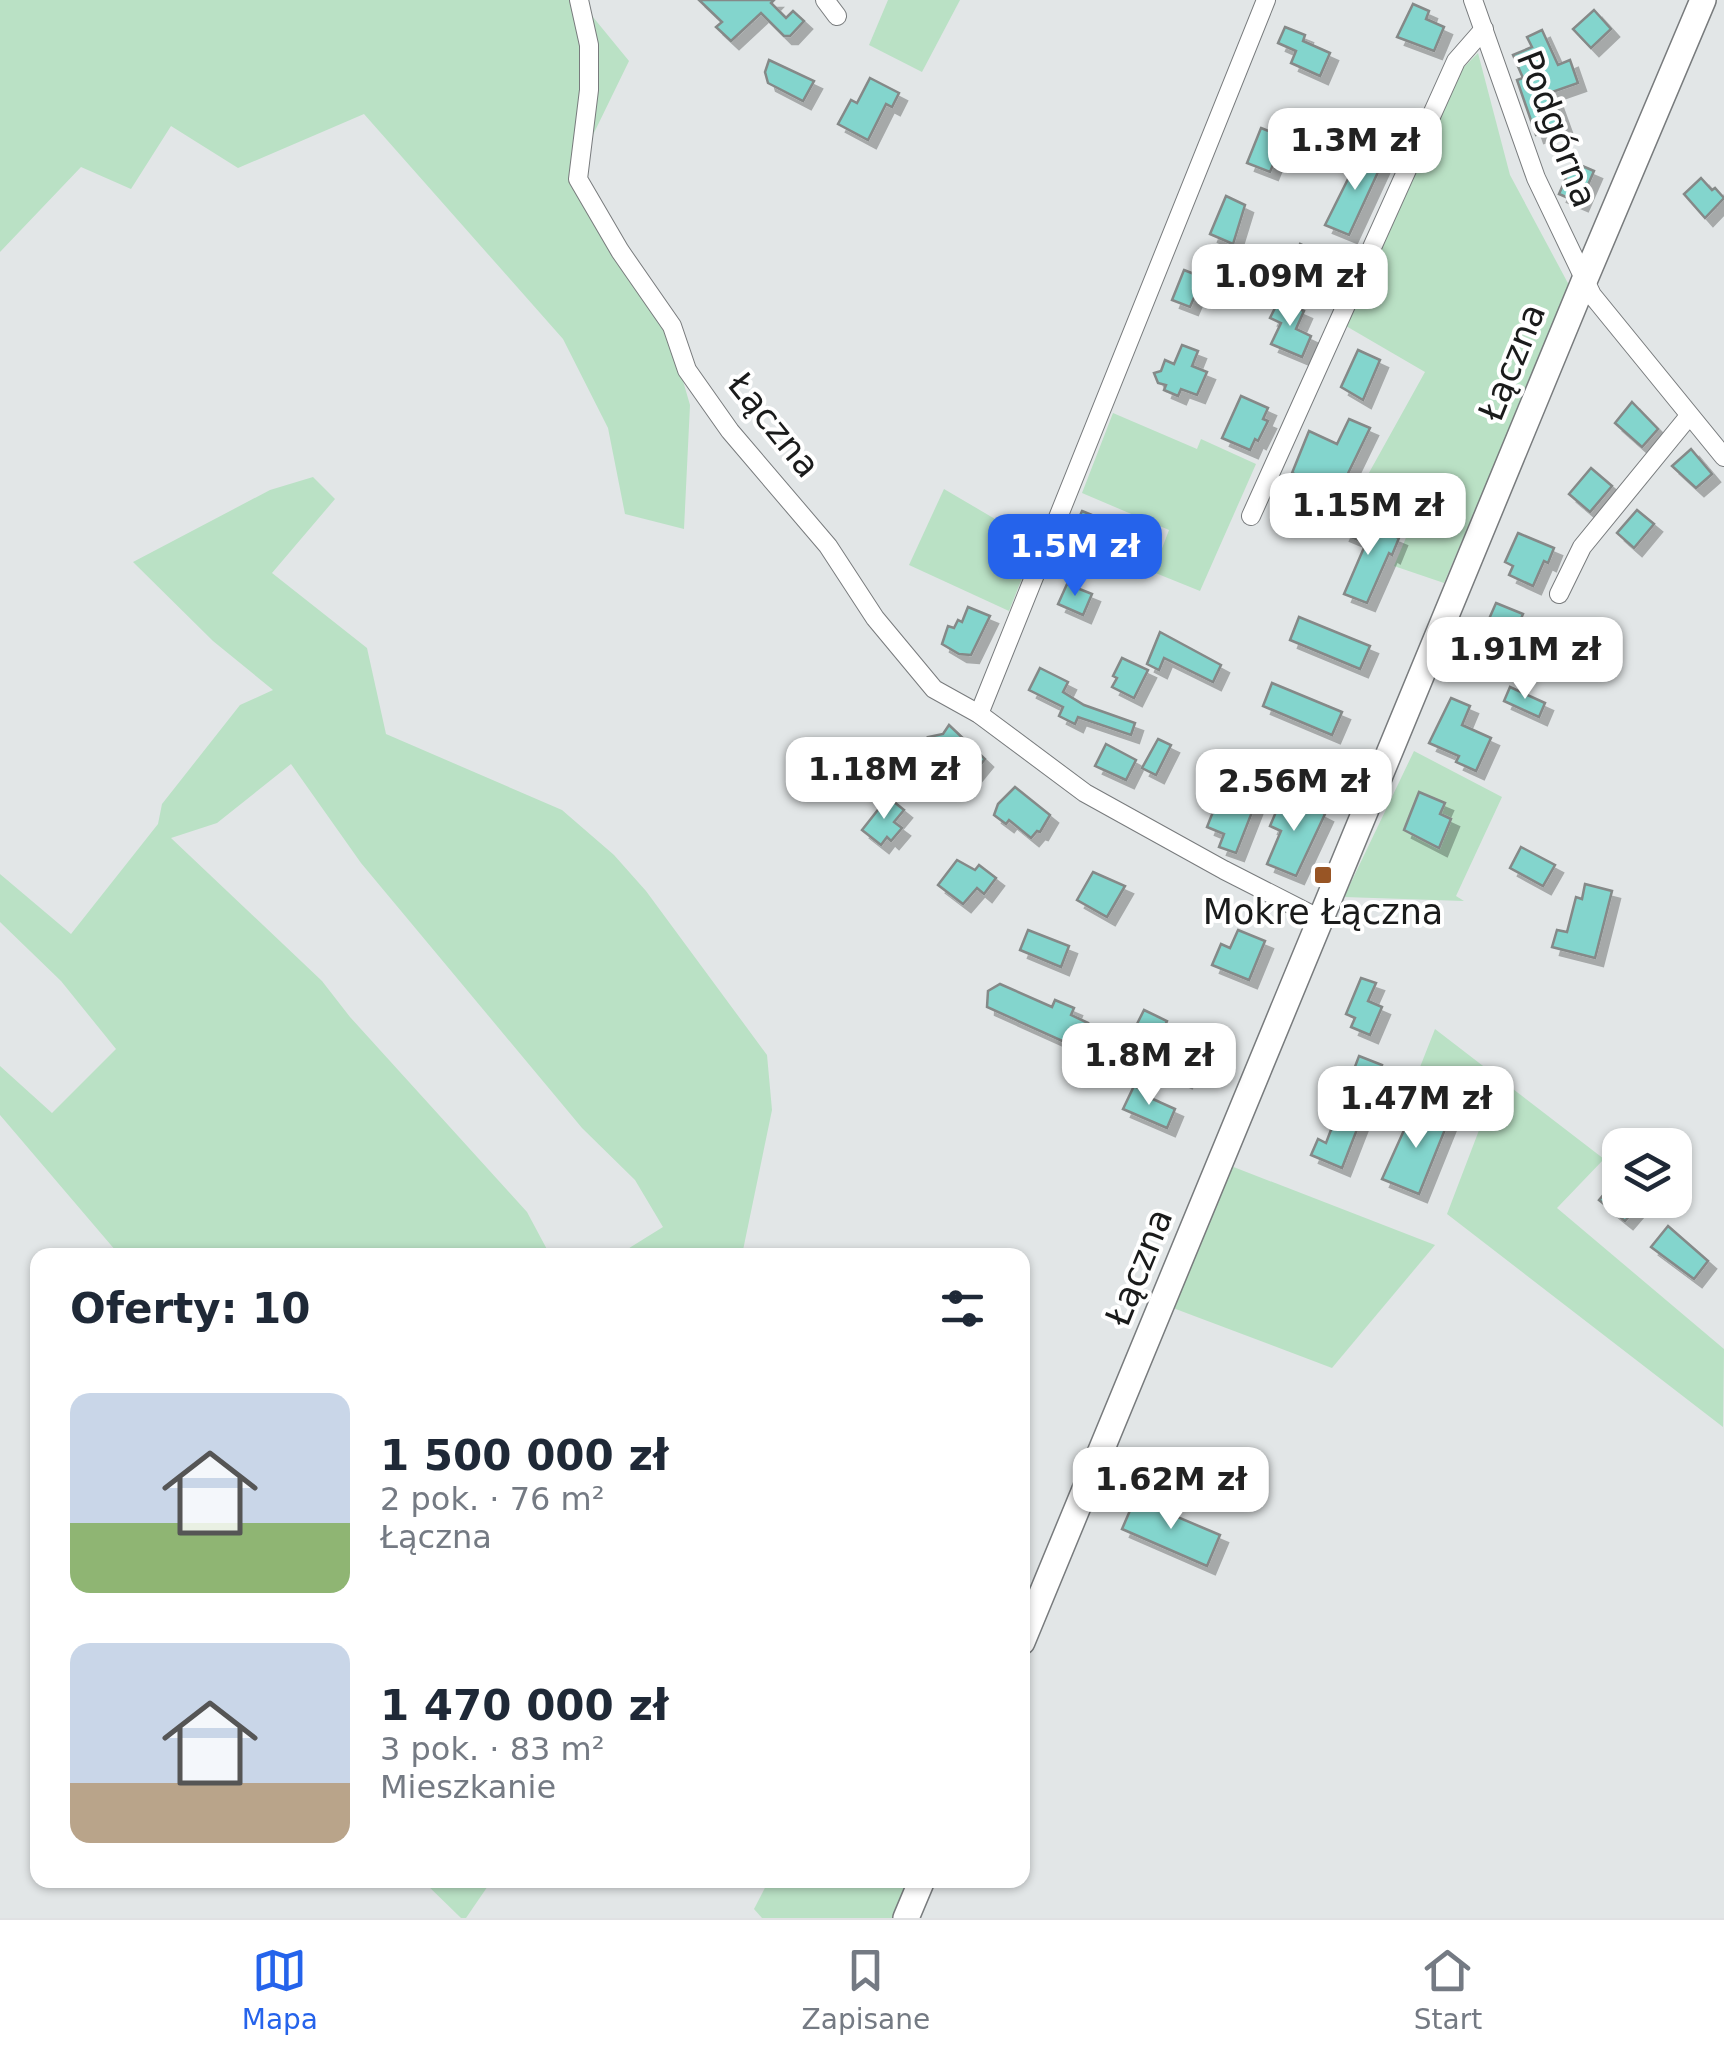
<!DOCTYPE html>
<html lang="pl">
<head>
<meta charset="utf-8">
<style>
	:root { --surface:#fff; --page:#f6f6f7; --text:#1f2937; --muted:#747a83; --line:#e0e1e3; --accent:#2563eb }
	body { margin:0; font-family:"DejaVu Sans",sans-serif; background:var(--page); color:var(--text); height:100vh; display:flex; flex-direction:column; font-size:38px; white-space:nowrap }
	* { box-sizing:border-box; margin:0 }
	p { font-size:32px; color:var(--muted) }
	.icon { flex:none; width:55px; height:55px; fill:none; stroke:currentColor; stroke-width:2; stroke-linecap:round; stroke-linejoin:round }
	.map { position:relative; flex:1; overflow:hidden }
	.side { position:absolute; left:30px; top:1248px; width:1000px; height:640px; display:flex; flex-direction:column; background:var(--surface); border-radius:20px; box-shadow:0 2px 8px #0004 }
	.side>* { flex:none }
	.tools { position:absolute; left:1602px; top:1128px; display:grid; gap:20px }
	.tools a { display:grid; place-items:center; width:90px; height:90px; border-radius:20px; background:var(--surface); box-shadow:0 2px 8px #0004; font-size:50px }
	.price { position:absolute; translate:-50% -85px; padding:0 22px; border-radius:20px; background:#fff; color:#222; font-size:32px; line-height:65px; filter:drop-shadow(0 2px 5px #0008) }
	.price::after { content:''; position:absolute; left:50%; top:60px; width:30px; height:22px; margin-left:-15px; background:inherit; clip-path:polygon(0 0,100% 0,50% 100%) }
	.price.current { background:var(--accent); color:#fff }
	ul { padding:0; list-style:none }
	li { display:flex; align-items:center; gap:30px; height:250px; padding:0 40px }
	li span { display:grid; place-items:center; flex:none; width:280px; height:200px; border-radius:20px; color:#555 }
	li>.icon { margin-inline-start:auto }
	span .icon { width:120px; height:120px; fill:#fffc; stroke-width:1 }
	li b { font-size:42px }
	h2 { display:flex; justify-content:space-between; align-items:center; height:120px; padding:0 40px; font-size:42px }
	.dock { display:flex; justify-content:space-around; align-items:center; height:140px; border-top:2px solid var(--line); background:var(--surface); font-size:28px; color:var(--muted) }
	.dock a { display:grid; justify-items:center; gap:5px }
	.dock .current { color:var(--accent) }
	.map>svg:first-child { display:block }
	.green { fill:#bae1c5 }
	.building { fill:#83d5cd; stroke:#858988; stroke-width:2.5; filter:url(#shadow) }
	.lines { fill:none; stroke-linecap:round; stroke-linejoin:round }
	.street-casing { stroke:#787b7d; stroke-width:20 }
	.secondary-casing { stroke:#787b7d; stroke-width:28 }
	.street { stroke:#fff; stroke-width:18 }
	.secondary { stroke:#fff; stroke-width:25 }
	.poi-dot { fill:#985525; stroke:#fff; stroke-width:4 }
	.labels { text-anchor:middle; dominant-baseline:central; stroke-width:8; stroke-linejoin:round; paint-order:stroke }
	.street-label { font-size:35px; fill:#1a1b1b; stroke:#fff }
	.poi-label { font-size:35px; fill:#1a1b1b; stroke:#fff }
</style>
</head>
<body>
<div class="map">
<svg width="1724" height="1918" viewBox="0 0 1724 1918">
	<defs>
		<filter id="shadow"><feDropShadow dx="8" dy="8" stdDeviation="0" flood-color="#0004"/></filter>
	</defs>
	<rect width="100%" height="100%" fill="#e2e6e7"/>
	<g class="green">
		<polygon points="0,0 579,0 629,61 572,178 657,291 690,405 684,529 625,514 608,428 563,339 364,114 238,168 171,126 131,189 81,167 0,252"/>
		<polygon points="888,0 960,0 922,72 869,45"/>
		<polygon points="1478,53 1510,175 1570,287 1444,583 1394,566 1408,533 1350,507 1425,372 1346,326 1462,69"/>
		<polygon points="1113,413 1197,449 1201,439 1256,464 1200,591 1153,572 1169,530 1082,493"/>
		<polygon points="313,477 335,499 272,573 367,648 386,734 562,810 614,855 646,891 767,1055 772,1110 742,1255 618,1255 663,1227 635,1180 582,1128 361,863 291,764 217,823 171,838 322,981 350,1017 527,1212 550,1255 112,1255 116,1251 0,1115 0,1066 52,1113 116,1049 61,981 0,922 0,874 71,934 158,824 162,804 240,705 273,690 213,641 133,562 270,490"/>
		<polygon points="944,489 1036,543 1009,611 909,565"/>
		<polygon points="1414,751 1502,797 1456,896 1464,901 1344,897"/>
		<polygon points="1435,1029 1604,1159 1557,1208 1724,1349 1723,1427 1447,1214 1481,1125 1409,1095"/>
		<polygon points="1231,1166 1435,1245 1332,1368 1173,1308"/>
		<polygon points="422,1880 492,1880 466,1918 461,1918"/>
		<polygon points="769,1880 912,1880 899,1918 762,1918 754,1909"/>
	</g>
	<g class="building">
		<polygon points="699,0 774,0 771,3 786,18 793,11 804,21 790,36 784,36 761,13 731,41 716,27 722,22"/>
		<polygon points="1413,4 1429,11 1426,19 1444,27 1434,51 1397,37"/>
		<polygon points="1594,10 1611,29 1591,48 1573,29"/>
		<polygon points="1285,27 1305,35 1303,41 1330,53 1320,76 1291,63 1296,51 1278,43"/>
		<polygon points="1542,30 1558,65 1570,60 1578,83 1552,92 1564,125 1536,135 1517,80 1523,78 1513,55 1532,47 1527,37"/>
		<polygon points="769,60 814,81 803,101 768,83 765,72"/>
		<polygon points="870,78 899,93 892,107 886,104 868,140 838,124 851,100 857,103"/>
		<polygon points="1261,128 1284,137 1270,172 1247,163"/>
		<polygon points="1363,149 1384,159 1349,235 1325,225"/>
		<polygon points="1573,162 1594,171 1580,203 1559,194"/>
		<polygon points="1701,178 1712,190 1715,188 1724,198 1705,218 1684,194"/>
		<polygon points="1226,196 1245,205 1233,244 1210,234"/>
		<polygon points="1300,244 1340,263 1332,280 1328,279 1325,285 1289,269"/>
		<polygon points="1184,270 1212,281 1206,296 1196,293 1190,307 1172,300"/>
		<polygon points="1279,300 1304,311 1296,329 1311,336 1302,357 1271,344 1281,323 1270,318"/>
		<polygon points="1182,345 1198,351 1192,366 1207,372 1197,395 1181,389 1178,396 1164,390 1166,385 1158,383 1154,373 1161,371 1165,360 1174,364"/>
		<polygon points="1358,350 1380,360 1363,400 1341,387"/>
		<polygon points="1241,396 1268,408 1263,419 1268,421 1258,441 1255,439 1250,450 1222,438"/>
		<polygon points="1632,402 1658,429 1642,447 1615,423"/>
		<polygon points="1349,419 1370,428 1338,494 1292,473 1309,431 1337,444"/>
		<polygon points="1691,449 1712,474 1696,488 1672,466"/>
		<polygon points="1591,468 1612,486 1590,512 1569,494"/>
		<polygon points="1637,510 1654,524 1634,548 1617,533"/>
		<polygon points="1082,511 1141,535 1134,553 1121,548 1113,568 1074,553 1083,530 1075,527"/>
		<polygon points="1349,517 1399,538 1392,555 1389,553 1367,603 1344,594 1366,543 1342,533"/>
		<polygon points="1518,533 1554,548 1548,563 1544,561 1533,586 1509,575 1513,566 1505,562"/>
		<polygon points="1067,584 1092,594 1083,615 1058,604"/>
		<polygon points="1496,603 1523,614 1511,642 1489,633 1494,621 1489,619"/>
		<polygon points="968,607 990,616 971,655 959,654 942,644 948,626 954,628 958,620 962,622"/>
		<polygon points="1299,617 1370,646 1360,669 1290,640"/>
		<polygon points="1160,632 1221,665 1213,682 1164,658 1159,670 1147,664"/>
		<polygon points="1122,658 1148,670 1134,698 1112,687 1117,678 1113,676"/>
		<polygon points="1040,668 1068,682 1063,692 1084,705 1135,723 1131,735 1078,717 1075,724 1059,716 1063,707 1029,690"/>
		<polygon points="1272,683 1342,712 1332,735 1263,706"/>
		<polygon points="1510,687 1545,703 1539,717 1504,701"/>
		<polygon points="1451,698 1470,706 1462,725 1491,738 1476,771 1456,762 1459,756 1429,743"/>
		<polygon points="949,725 985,759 972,775 958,764 954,769 934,753 940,745 929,737 943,734"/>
		<polygon points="1158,739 1171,745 1156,775 1142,768"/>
		<polygon points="1106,744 1136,760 1126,780 1095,766"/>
		<polygon points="1015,787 1050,815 1040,832 1037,831 1031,838 1009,820 1006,824 994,815 998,804"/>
		<polygon points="1419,792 1445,803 1440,814 1451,819 1439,848 1404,830"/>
		<polygon points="1284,793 1325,814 1296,876 1267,864 1281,831 1270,826"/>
		<polygon points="888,797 904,810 894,822 902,828 891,841 887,837 881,845 862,830"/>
		<polygon points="1218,799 1231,804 1233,799 1254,807 1236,853 1219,847 1224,834 1207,827"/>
		<polygon points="1521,847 1555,865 1543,886 1510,868"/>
		<polygon points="957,860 975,870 979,865 996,878 984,894 977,888 963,904 938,885"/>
		<polygon points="1093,872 1125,886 1107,917 1077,900"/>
		<polygon points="1585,884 1612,891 1595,958 1552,947 1557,930 1567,932 1576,897 1582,899"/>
		<polygon points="1028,930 1069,946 1061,967 1020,950"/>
		<polygon points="1238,930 1265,941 1249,980 1212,965 1221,944 1230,948"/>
		<polygon points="1361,978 1376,983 1368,1001 1382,1007 1370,1035 1351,1027 1355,1018 1346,1014"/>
		<polygon points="1000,984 1052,1007 1055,1000 1074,1008 1071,1015 1088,1023 1078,1048 987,1007 988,991"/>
		<polygon points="1144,1010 1167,1021 1162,1033 1198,1050 1184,1080 1151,1065 1155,1054 1136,1045 1144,1028 1137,1024"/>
		<polygon points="1359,1056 1382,1065 1342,1168 1311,1155 1318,1139 1326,1143"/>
		<polygon points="1134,1086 1150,1093 1148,1097 1175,1109 1167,1128 1123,1109"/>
		<polygon points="1414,1108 1448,1122 1419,1194 1382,1179"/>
		<polygon points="1620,1175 1620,1200 1643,1200 1625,1221 1599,1200"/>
		<polygon points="1668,1226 1708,1261 1694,1279 1651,1247"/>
		<polygon points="1135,1499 1220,1535 1207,1566 1122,1529"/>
	</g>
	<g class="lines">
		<defs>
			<g id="street">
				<polyline points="579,0 589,45 589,90 578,179 620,251 672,326 687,370 730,431 828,546 875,618 934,689 979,714 1085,793 1224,870 1320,919"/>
				<polyline points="825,0 837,16"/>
				<polyline points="1473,0 1536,178 1592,295 1724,457"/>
				<polyline points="1251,516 1456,61 1484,29"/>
				<polyline points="1559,594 1582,547 1689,416"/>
				<polyline points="979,714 1266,0"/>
			</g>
			<g id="secondary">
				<polyline points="1022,1642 1585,279 1703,0"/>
				<polyline points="906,1918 922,1880"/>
			</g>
		</defs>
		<use href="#street" class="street-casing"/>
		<use href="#secondary" class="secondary-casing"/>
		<use href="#street" class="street"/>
		<use href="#secondary" class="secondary"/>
	</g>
	<rect class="poi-dot" x="1313" y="865" width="20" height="20" rx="5"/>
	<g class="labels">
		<g class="street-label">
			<text transform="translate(1557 129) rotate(69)">Podgórna</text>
			<text transform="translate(1512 362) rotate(-68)">Łączna</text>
			<text transform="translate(774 425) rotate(51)">Łączna</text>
			<text transform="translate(1139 1267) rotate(-68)">Łączna</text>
		</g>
		<g class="poi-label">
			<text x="1323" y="912">Mokre Łączna</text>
		</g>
	</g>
</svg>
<div class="tools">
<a><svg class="icon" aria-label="layers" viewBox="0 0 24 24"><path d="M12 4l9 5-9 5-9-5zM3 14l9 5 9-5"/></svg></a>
</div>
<b class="price" style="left:1355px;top:193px">1.3M zł</b>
<b class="price" style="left:1290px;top:329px">1.09M zł</b>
<b class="price" style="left:1368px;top:558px">1.15M zł</b>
<b class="price current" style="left:1075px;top:599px">1.5M zł</b>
<b class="price" style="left:1525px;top:702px">1.91M zł</b>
<b class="price" style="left:884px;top:822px">1.18M zł</b>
<b class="price" style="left:1294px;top:834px">2.56M zł</b>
<b class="price" style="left:1149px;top:1108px">1.8M zł</b>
<b class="price" style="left:1416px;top:1151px">1.47M zł</b>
<b class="price" style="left:1171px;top:1532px">1.62M zł</b>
<section class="side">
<h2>Oferty: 10<svg class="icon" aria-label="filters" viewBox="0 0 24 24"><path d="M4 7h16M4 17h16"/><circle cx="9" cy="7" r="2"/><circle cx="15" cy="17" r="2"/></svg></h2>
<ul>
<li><span style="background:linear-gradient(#c9d6e8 65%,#8fb573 0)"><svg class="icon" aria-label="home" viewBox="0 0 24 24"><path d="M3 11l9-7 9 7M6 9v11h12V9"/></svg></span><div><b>1 500 000 zł</b><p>2 pok. · 76 m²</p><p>Łączna</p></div></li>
<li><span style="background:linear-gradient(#c9d6e8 70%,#b9a48a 0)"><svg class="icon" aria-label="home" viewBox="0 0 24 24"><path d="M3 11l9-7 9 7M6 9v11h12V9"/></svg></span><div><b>1 470 000 zł</b><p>3 pok. · 83 m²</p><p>Mieszkanie</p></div></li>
</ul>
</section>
</div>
<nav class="dock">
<a class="current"><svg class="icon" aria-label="map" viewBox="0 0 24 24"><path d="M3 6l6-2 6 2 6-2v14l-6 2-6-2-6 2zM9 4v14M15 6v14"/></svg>Mapa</a>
<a><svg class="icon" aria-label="saved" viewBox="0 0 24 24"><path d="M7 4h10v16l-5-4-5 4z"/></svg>Zapisane</a>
<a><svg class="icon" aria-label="home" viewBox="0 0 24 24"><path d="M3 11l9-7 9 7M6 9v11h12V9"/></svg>Start</a>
</nav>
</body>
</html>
